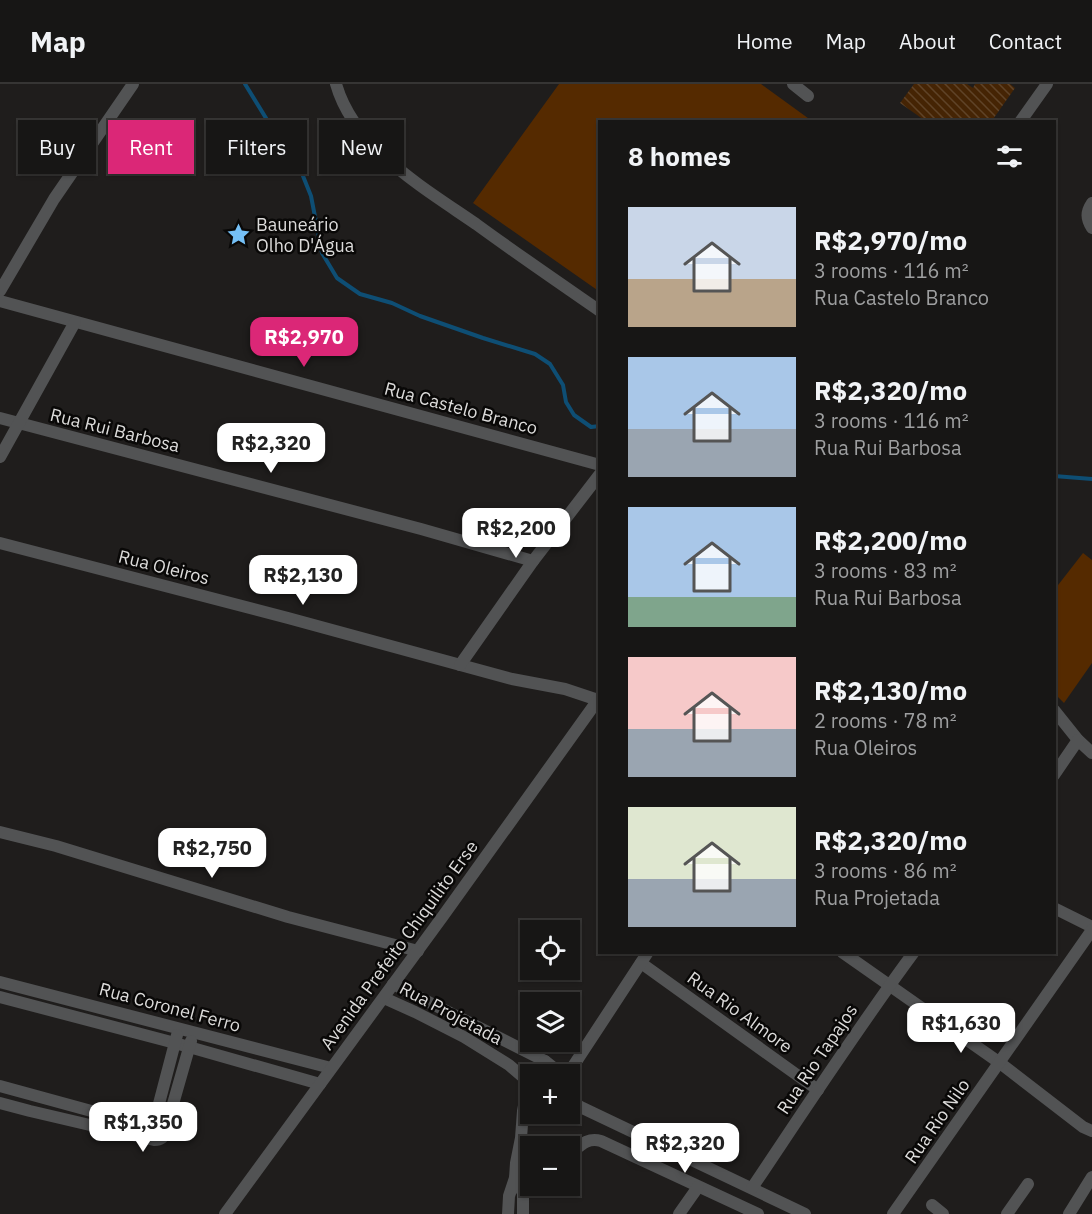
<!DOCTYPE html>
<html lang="en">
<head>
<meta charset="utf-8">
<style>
	:root { --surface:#171615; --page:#201f1e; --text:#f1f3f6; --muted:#9e9fa0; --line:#363534; --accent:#db2777 }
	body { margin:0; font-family:"IBM Plex Sans",sans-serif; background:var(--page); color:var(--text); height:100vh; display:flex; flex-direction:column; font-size:22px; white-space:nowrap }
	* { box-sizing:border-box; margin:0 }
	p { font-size:20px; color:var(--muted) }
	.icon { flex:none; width:33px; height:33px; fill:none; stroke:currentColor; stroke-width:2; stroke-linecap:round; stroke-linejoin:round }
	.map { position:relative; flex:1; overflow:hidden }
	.details { position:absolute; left:598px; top:36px; width:458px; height:834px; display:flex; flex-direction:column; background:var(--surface); border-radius:0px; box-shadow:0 2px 4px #0004,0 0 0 2px var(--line) }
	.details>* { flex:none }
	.banner { position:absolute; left:18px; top:36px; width:490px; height:54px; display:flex; gap:12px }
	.buttons { position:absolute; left:520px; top:836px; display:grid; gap:12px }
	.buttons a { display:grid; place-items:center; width:60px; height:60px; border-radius:0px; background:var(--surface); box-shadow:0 2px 4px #0004,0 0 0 2px var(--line); font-size:30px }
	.price { position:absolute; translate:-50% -51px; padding:0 14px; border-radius:12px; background:#fff; color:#222; font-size:20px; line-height:39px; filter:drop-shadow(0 2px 3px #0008) }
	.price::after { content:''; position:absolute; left:50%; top:36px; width:18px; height:14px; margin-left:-9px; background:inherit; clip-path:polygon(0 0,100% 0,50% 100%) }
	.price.selected { background:var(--accent); color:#fff }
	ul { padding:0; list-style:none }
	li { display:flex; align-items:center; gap:18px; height:150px; padding:0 30px }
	li span { display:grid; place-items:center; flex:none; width:168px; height:120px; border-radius:0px; color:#555 }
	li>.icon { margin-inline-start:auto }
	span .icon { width:72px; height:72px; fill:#fffc; stroke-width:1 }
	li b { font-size:26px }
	h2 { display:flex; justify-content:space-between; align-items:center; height:72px; padding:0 30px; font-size:26px }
	.pill { padding:0 21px; border-radius:0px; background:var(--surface); box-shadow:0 2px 4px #0004,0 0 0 2px var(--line); font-size:21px; line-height:54px }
	.pill.selected { background:var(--accent); color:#fff }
	header { display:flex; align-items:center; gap:36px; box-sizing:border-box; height:84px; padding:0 30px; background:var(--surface); border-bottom:2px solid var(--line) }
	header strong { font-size:28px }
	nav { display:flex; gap:33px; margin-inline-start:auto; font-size:21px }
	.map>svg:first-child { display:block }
	.grass { fill:#552a00 }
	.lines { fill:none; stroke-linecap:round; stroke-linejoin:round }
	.stream { stroke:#0e4e74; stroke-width:4 }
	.building { fill:url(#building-back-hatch) }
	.minor { stroke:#525354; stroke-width:12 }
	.labels { text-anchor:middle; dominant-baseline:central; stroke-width:5; stroke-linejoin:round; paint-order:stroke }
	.poi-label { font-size:18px; fill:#dcdbda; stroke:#090807; text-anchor:start }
	.street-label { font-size:18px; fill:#dcdbda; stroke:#090807 }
</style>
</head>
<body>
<header>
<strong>Map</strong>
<nav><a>Home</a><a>Map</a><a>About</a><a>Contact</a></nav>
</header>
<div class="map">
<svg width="1092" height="1130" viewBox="0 0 1092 1130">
	<defs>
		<pattern id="building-back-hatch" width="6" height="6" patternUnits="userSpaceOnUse" patternTransform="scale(1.5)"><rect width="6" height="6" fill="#452404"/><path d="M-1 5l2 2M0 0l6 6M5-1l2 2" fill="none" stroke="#5f4328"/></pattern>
	</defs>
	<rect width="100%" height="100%" fill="#1f1d1c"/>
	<g class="grass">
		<polygon points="559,0 761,0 812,37 600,38 600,208 473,119"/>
		<polygon points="1083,469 1092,476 1092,579 1064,619 1055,610 1055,505"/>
	</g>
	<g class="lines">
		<g class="stream">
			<polyline points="245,0 285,65 301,87 311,112 322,169 337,194 360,210 392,219 420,232 483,254 535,270 550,280 563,301 566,318 574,331 591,343 600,342"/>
			<polyline points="1054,392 1092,395"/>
		</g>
	</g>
	<polygon class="building" points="914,0 967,0 973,4 975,0 1010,0 1015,4 991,38 927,38 900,19"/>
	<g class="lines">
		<g class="minor">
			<path d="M336,0C354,64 424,104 476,140C517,170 558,198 600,227"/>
			<polyline points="793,0 808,12"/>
			<polyline points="1020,38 1047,0"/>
			<path d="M1092,119C1086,128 1086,134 1092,144"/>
			<polyline points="0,207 54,115 133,0"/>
			<polyline points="0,217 600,381"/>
			<polyline points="0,334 421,445 533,477"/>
			<polyline points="0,373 75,238"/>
			<polyline points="0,459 288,534 512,595 565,605 598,616"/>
			<polyline points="460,581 533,477 600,390"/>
			<polyline points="1054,626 1078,656 1092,669"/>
			<polyline points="1054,691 1078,656"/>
			<polyline points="0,748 56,762 288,833 418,867"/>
			<polyline points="1054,824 1092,843"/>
			<polyline points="842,868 1000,979 1083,1043 1092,1047"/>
			<polyline points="641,879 818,1006"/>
			<polyline points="0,898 331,984"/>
			<polyline points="393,900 545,977 561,990"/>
			<polyline points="0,913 175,959 320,1000"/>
			<polyline points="384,914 415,928 464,953 509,981 523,993 531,997"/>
			<polyline points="537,990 545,977"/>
			<polyline points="568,990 648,868"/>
			<polyline points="0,1002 95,1028 144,1040 151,1039 156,1031 177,951"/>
			<polyline points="570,1005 578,1022"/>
			<polyline points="570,1018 805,1130"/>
			<path d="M0,1019L30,1027L154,1056C161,1056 163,1054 165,1048L191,957"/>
			<path d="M570,1070C580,1062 587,1053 601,1057L758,1130"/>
			<polyline points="515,1094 523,1109 523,1130"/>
			<path d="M752,1104C805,1025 857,945 914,868"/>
			<polyline points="932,1121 943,1130"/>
			<polyline points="225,1130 443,832 600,613"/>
			<polyline points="508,1130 509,1112 515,1094 516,1079 521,1054 523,1027 525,1016 531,1000"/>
			<polyline points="679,1130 698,1103"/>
			<polyline points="893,1130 1092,846"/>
			<polyline points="1007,1130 1028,1100"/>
			<polyline points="1069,1130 1092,1093"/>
		</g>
	</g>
	<defs>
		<symbol id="sight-bare" viewBox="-9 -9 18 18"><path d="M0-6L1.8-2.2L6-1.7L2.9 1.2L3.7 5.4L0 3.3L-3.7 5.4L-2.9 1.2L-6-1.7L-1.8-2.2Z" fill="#75c0f6" stroke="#090807" stroke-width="2.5" paint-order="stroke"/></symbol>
	</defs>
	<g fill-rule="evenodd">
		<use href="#sight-bare" x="222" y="134" width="33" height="33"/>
	</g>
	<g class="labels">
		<g class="poi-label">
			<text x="256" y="140">Bauneário<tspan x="256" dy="21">Olho D'Água</tspan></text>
		</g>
		<g class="street-label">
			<text transform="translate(461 324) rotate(15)">Rua Castelo Branco</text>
			<text transform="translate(115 346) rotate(14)">Rua Rui Barbosa</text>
			<text transform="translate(164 483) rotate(14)">Rua Oleiros</text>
			<text transform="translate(399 861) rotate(-54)">Avenida Prefeito Chiquilito Erse</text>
			<text transform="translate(170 923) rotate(15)">Rua Coronel Ferro</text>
			<text transform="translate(740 928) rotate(36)">Rua Rio Almore</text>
			<text transform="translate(451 929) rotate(28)">Rua Projetada</text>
			<text transform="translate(817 975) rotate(-56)">Rua Rio Tapajos</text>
			<text transform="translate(937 1037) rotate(-55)">Rua Rio Nilo</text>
		</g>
	</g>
</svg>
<div class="buttons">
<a><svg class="icon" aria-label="locate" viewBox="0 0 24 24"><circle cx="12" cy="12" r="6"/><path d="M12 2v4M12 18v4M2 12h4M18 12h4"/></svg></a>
<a><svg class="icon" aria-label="layers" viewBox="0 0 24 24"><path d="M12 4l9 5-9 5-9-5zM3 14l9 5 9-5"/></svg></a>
<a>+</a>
<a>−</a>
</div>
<b class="price selected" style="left:304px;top:284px">R$2,970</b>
<b class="price" style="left:271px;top:390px">R$2,320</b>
<b class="price" style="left:516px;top:475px">R$2,200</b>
<b class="price" style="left:303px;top:522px">R$2,130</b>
<b class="price" style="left:212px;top:795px">R$2,750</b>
<b class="price" style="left:961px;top:970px">R$1,630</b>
<b class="price" style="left:143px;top:1069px">R$1,350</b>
<b class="price" style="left:685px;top:1090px">R$2,320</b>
<div class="banner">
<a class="pill">Buy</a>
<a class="pill selected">Rent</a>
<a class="pill">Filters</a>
<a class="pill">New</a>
</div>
<section class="details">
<h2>8 homes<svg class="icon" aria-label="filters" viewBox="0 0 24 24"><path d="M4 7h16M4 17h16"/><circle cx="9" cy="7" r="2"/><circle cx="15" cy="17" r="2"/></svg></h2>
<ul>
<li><span style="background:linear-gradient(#c9d6e8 60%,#b9a48a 0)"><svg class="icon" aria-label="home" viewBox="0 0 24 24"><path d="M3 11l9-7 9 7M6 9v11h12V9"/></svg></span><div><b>R$2,970/mo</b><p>3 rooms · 116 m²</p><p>Rua Castelo Branco</p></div></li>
<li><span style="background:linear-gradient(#a9c7e8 60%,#9aa5b1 0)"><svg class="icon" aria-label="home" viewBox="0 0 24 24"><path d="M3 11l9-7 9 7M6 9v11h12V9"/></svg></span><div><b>R$2,320/mo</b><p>3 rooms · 116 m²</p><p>Rua Rui Barbosa</p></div></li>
<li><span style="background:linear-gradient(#a9c7e8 75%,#7fa58c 0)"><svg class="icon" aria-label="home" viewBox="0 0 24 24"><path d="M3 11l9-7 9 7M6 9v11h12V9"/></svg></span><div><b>R$2,200/mo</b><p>3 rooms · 83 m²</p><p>Rua Rui Barbosa</p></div></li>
<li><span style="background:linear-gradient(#f6c9c9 60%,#9aa5b1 0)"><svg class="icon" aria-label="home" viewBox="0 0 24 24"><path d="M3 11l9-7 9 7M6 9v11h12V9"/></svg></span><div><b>R$2,130/mo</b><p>2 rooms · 78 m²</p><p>Rua Oleiros</p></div></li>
<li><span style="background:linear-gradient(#dfe7d0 60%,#9aa5b1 0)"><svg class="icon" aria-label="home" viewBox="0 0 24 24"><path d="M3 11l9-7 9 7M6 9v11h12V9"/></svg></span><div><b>R$2,320/mo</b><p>3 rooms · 86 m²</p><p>Rua Projetada</p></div></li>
</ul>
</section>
</div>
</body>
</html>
